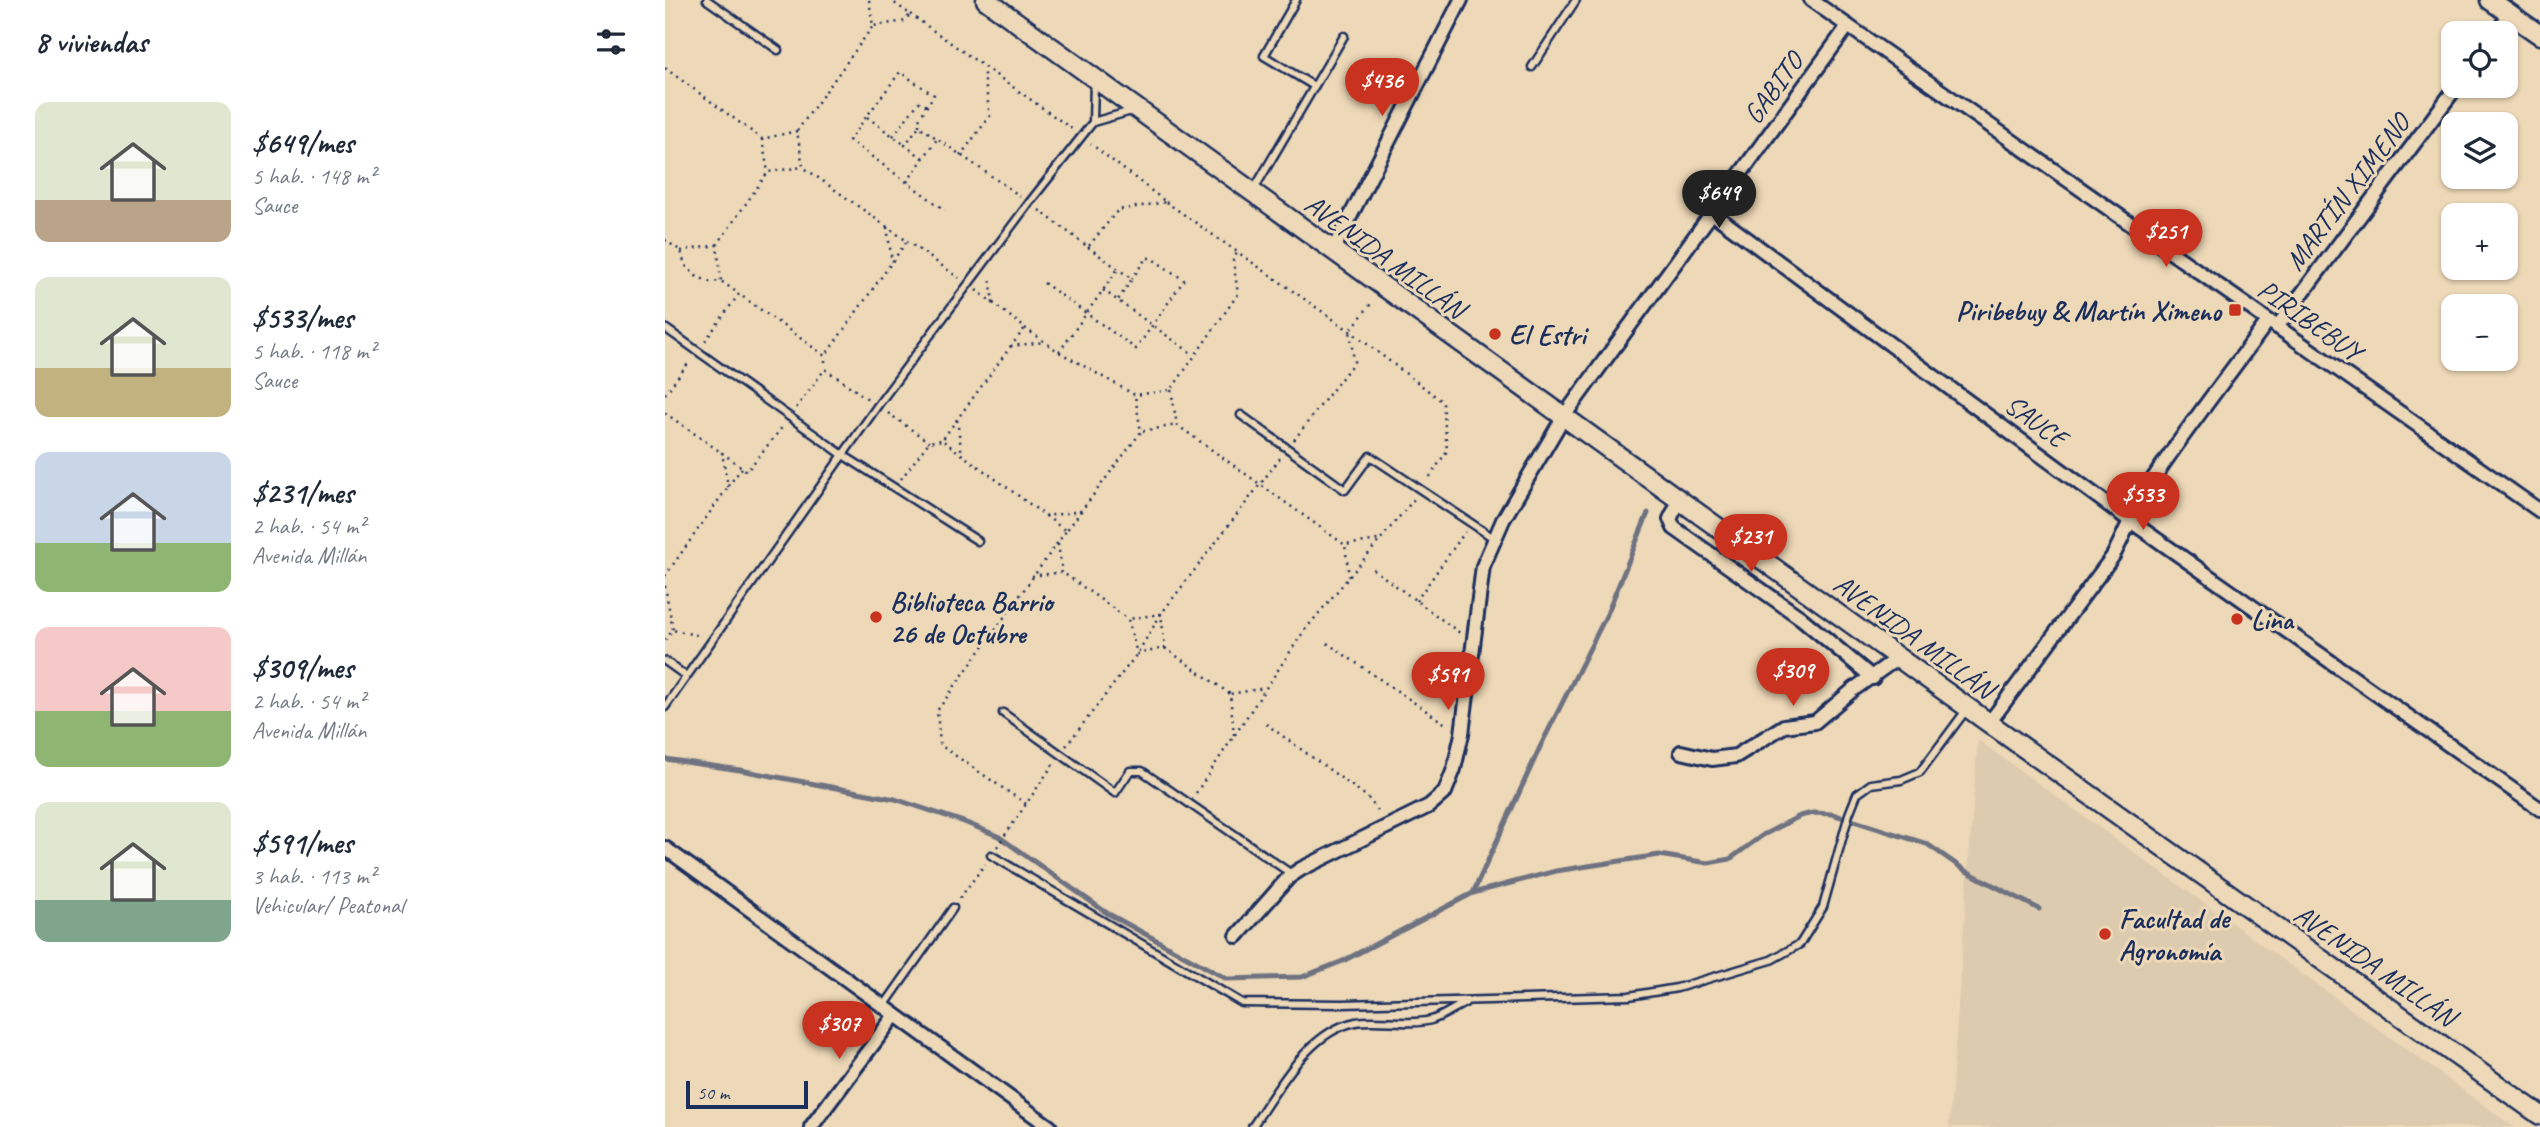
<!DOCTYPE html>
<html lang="es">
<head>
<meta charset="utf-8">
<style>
	:root { --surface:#fff; --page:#f6f6f7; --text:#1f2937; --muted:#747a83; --accent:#c8321e }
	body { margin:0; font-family:Caveat,sans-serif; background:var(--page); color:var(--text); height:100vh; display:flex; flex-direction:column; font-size:26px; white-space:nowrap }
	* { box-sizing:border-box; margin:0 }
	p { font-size:23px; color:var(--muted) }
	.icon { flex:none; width:38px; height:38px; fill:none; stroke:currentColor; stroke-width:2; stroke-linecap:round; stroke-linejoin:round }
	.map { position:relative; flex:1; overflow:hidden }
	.panel { display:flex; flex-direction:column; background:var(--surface); width:665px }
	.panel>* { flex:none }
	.fabs { position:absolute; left:1776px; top:21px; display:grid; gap:14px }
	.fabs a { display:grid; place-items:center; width:77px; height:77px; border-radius:14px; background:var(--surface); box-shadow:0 2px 5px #0004; font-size:35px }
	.scale { position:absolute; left:21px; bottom:18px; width:122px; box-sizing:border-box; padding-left:7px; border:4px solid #1b2f5e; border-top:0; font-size:19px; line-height:24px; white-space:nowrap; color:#1b2f5e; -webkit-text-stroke:5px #edd8b7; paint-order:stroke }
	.price { position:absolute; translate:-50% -60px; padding:0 16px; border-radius:24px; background:var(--accent); color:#fff; font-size:23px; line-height:46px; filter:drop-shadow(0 2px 4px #0008) }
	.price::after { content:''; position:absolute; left:50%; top:42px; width:21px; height:16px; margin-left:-10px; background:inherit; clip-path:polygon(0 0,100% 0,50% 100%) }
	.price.current { background:#222; color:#fff }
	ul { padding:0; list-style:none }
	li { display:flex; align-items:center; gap:21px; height:175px; padding:0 35px }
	li span { display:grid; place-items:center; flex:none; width:196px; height:140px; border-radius:14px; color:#555 }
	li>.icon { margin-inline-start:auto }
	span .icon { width:84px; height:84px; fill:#fffc; stroke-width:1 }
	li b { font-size:30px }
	h2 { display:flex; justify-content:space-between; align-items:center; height:84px; padding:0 35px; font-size:30px }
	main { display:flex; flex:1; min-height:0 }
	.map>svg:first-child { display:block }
	.built { fill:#ddcbb0 }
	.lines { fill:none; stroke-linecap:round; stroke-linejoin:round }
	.stream { stroke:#6e7281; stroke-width:5 }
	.lane-casing { stroke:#1b2f5e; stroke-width:11 }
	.street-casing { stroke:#1b2f5e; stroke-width:18 }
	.secondary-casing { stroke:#1b2f5e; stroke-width:23 }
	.path { stroke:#1b2f5e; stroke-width:2.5; stroke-dasharray:2 5; stroke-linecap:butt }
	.lane { stroke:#edd8b7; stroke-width:6 }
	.street { stroke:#edd8b7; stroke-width:12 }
	.secondary { stroke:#edd8b7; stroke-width:18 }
	.poi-dot { fill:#c8321e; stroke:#edd8b7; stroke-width:2.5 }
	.labels { text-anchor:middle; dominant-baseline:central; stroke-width:6; stroke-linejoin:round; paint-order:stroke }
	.street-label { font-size:28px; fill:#1b2f5e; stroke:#edd8b7 }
	.poi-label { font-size:28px; font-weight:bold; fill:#1b2f5e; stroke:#edd8b7; text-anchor:start }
</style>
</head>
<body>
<main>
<section class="panel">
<h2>8 viviendas<svg class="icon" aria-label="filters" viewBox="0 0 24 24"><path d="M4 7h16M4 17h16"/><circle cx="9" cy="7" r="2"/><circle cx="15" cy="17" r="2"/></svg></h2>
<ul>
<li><span style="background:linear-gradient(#dfe7d0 70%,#b9a48a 0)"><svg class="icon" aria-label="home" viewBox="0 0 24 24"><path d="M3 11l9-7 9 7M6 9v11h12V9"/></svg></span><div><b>$649/mes</b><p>5 hab. · 148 m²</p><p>Sauce</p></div></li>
<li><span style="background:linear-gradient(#dfe7d0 65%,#c2b280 0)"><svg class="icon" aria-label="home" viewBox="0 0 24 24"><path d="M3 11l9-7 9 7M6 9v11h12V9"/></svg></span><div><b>$533/mes</b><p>5 hab. · 118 m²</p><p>Sauce</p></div></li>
<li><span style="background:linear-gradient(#c9d6e8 65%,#8fb573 0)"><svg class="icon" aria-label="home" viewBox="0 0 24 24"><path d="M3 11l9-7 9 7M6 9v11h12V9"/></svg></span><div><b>$231/mes</b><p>2 hab. · 54 m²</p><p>Avenida Millán</p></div></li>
<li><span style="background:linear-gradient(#f6c9c9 60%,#8fb573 0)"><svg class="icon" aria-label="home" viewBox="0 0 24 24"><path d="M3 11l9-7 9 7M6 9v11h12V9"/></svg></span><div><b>$309/mes</b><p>2 hab. · 54 m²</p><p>Avenida Millán</p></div></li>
<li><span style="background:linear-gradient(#dfe7d0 70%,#7fa58c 0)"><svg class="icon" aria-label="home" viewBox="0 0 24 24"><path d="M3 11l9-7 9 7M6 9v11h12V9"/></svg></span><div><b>$591/mes</b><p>3 hab. · 113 m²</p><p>Vehicular/ Peatonal</p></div></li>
</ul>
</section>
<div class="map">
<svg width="1875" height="1127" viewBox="0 0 1875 1127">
	<rect width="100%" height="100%" fill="#edd8b7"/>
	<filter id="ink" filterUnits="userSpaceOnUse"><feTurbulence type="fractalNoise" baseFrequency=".0143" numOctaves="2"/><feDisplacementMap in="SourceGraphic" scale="14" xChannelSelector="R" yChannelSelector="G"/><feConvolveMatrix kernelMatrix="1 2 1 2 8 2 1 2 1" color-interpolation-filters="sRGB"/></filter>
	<g filter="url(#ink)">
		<polygon class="built" points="1313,740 1849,1127 1284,1127"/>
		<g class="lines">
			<g class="stream">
				<polyline points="0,759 75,770 230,799 299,822 333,836 442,913 562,979 637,977 678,961 808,893 891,871 994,855 1043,863 1065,859 1098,835 1135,816 1148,813 1167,814 1262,844 1301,871 1374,909"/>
				<polyline points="808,893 876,745 942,614 983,513"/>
			</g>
			<defs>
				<g id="lane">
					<polyline points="42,0 113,50"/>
					<polyline points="631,0 599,56 649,86"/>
					<polyline points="867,67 911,0"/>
					<polyline points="428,122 470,110"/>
					<polyline points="588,191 679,36"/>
					<polyline points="0,328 178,455 313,541"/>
					<polyline points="576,415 680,490 705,456 830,539"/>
					<polyline points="0,661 21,676"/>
					<polyline points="0,707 213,405 364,203 428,122 429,82"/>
					<polyline points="338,713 450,793 465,771 477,771 628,875"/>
					<polyline points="326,855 577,1003 678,1004 964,996 1012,988 1106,960 1135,944 1158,907 1184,814 1192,794 1206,784 1236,780 1255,772 1302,709"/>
					<polyline points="219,1006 288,908"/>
					<path d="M587,1127C612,1091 643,1031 691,1022C714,1018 743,1026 766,1020C777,1017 789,1008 800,1003"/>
				</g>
				<g id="street">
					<polyline points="1146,0 1875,511"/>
					<polyline points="1831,33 1845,14"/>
					<polyline points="1047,213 1464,520 1875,809"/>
					<polyline points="668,250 796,0"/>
					<polyline points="1612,327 1792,86"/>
					<polyline points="1015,499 1005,519 1009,528 1136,618 1208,678"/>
					<path d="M1324,723L1448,556C1462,530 1471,503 1488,479C1524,425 1565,373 1603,321"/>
					<polyline points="1016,752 1047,759 1071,756 1119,726 1150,722 1189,689 1234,657"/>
					<polyline points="0,848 385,1127"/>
					<polyline points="572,936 624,877 636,869 764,806 780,792 789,769 797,734 818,566 838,520 899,416 1183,26"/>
					<polyline points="146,1127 230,1015"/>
				</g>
				<g id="secondary">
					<polyline points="321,0 1324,723 1875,1115"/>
					<polyline points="1825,0 1875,35"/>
				</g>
			</defs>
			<use href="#lane" class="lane-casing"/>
			<use href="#street" class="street-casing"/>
			<use href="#secondary" class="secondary-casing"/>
			<g class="path">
				<polyline points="204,0 208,26 240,21 245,14 225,0"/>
				<polyline points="245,14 407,129"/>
				<polyline points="0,68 97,139 132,131 138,167 242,241 160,356"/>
				<polyline points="202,117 240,145"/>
				<polyline points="254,126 254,119 269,95 235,72 184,140 280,210"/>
				<polyline points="132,131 208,26"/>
				<polyline points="228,136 254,102 262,106"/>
				<polyline points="97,139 103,172 138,167"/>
				<polyline points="295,156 325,116 318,68"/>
				<polyline points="258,158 240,145 254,126 355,196"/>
				<polyline points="242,182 272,139"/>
				<polyline points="501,202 685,331 778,402 782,451 762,481"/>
				<polyline points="374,210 423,247 453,210 501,202 426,144"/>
				<polyline points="222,227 227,262"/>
				<polyline points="0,240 16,251 20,265 31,276 45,282 56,281 74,294"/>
				<polyline points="242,241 294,278"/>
				<polyline points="52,245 103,172"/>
				<polyline points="423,247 467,279 453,300"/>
				<polyline points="16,251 52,245 56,281"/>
				<polyline points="379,283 471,349 519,280 486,258 481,258 467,279"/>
				<polyline points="311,290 328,303 325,276"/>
				<polyline points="438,290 529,355"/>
				<polyline points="328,303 360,328 346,346 379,342"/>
				<polyline points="360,328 394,352 470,395 506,390 573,294 568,260 572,253"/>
				<polyline points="40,341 74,294 160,356 160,367"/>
				<polyline points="346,346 277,440 381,516"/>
				<polyline points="394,352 453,269"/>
				<polyline points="506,390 512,425 680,545"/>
				<polyline points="0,394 25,361"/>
				<polyline points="131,408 160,369 203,399"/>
				<polyline points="0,413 57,453"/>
				<polyline points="223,413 264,442"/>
				<polyline points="292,420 297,455"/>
				<polyline points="478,431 512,425"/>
				<polyline points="629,440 689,362 685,331 708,301"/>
				<polyline points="77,468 63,486 57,453 82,471 119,425"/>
				<polyline points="236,479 264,442 277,440"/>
				<polyline points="416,511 381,516 401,531 476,432 470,396"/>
				<polyline points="393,544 397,572"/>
				<polyline points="708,569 795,633"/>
				<polyline points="0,576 63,487"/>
				<polyline points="367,576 397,572 463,619 472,654 500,648 496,614 463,619"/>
				<polyline points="684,577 680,545 713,540"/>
				<polyline points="0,586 8,630"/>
				<polyline points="751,601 800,532"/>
				<polyline points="0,640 8,630 36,636"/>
				<polyline points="662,643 782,725"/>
				<polyline points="500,648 565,694"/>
				<polyline points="601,724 701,796 716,814"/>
				<polyline points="569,735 565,694 600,688"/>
				<polyline points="401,746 472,654 496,614 616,457"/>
				<polyline points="531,793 639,631 750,498"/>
				<polyline points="361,804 275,745 272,711 401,531"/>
				<polyline points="332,847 389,763"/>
				<polyline points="295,898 320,864"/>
			</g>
			<use href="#lane" class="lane"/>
			<use href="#street" class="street"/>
			<use href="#secondary" class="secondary"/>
		</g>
	</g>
	<g class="poi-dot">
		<rect x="1563" y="303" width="14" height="14" rx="3.5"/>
		<circle cx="830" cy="334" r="7"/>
		<circle cx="211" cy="617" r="7"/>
		<circle cx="1572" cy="619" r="7"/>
		<circle cx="1440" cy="934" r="7"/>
	</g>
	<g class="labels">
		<g class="street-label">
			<text transform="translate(1108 88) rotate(-54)">GABITO</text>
			<text transform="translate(1682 192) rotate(-53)">MARTÍN XIMENO</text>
			<text transform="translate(720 256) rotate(36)">AVENIDA MILLÁN</text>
			<text transform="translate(1645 320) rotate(35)">PIRIBEBUY</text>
			<text transform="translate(1371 421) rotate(36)">SAUCE</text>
			<text transform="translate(1249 636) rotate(36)">AVENIDA MILLÁN</text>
			<text transform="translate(1710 965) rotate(35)">AVENIDA MILLÁN</text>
		</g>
		<g class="poi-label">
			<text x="1556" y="310" text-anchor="end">Piribebuy &amp; Martín Ximeno</text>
			<text x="844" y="334">El Estri</text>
			<text x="225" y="601">Biblioteca Barrio<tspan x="225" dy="32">26 de Octubre</tspan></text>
			<text x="1586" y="619">Lina</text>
			<text x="1454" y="918">Facultad de<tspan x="1454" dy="32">Agronomía</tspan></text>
		</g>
	</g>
</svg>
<div class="fabs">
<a><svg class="icon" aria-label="locate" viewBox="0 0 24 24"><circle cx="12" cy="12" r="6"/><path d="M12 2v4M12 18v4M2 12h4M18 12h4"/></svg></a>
<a><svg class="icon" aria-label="layers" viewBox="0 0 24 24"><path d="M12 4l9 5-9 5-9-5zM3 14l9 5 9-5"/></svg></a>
<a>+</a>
<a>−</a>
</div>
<div class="scale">50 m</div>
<b class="price" style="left:717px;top:118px">$436</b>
<b class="price current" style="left:1054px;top:230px">$649</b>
<b class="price" style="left:1501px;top:269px">$251</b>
<b class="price" style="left:1478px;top:532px">$533</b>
<b class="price" style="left:1086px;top:574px">$231</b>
<b class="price" style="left:1128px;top:708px">$309</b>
<b class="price" style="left:783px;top:712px">$591</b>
<b class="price" style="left:174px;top:1061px">$307</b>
</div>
</main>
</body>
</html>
